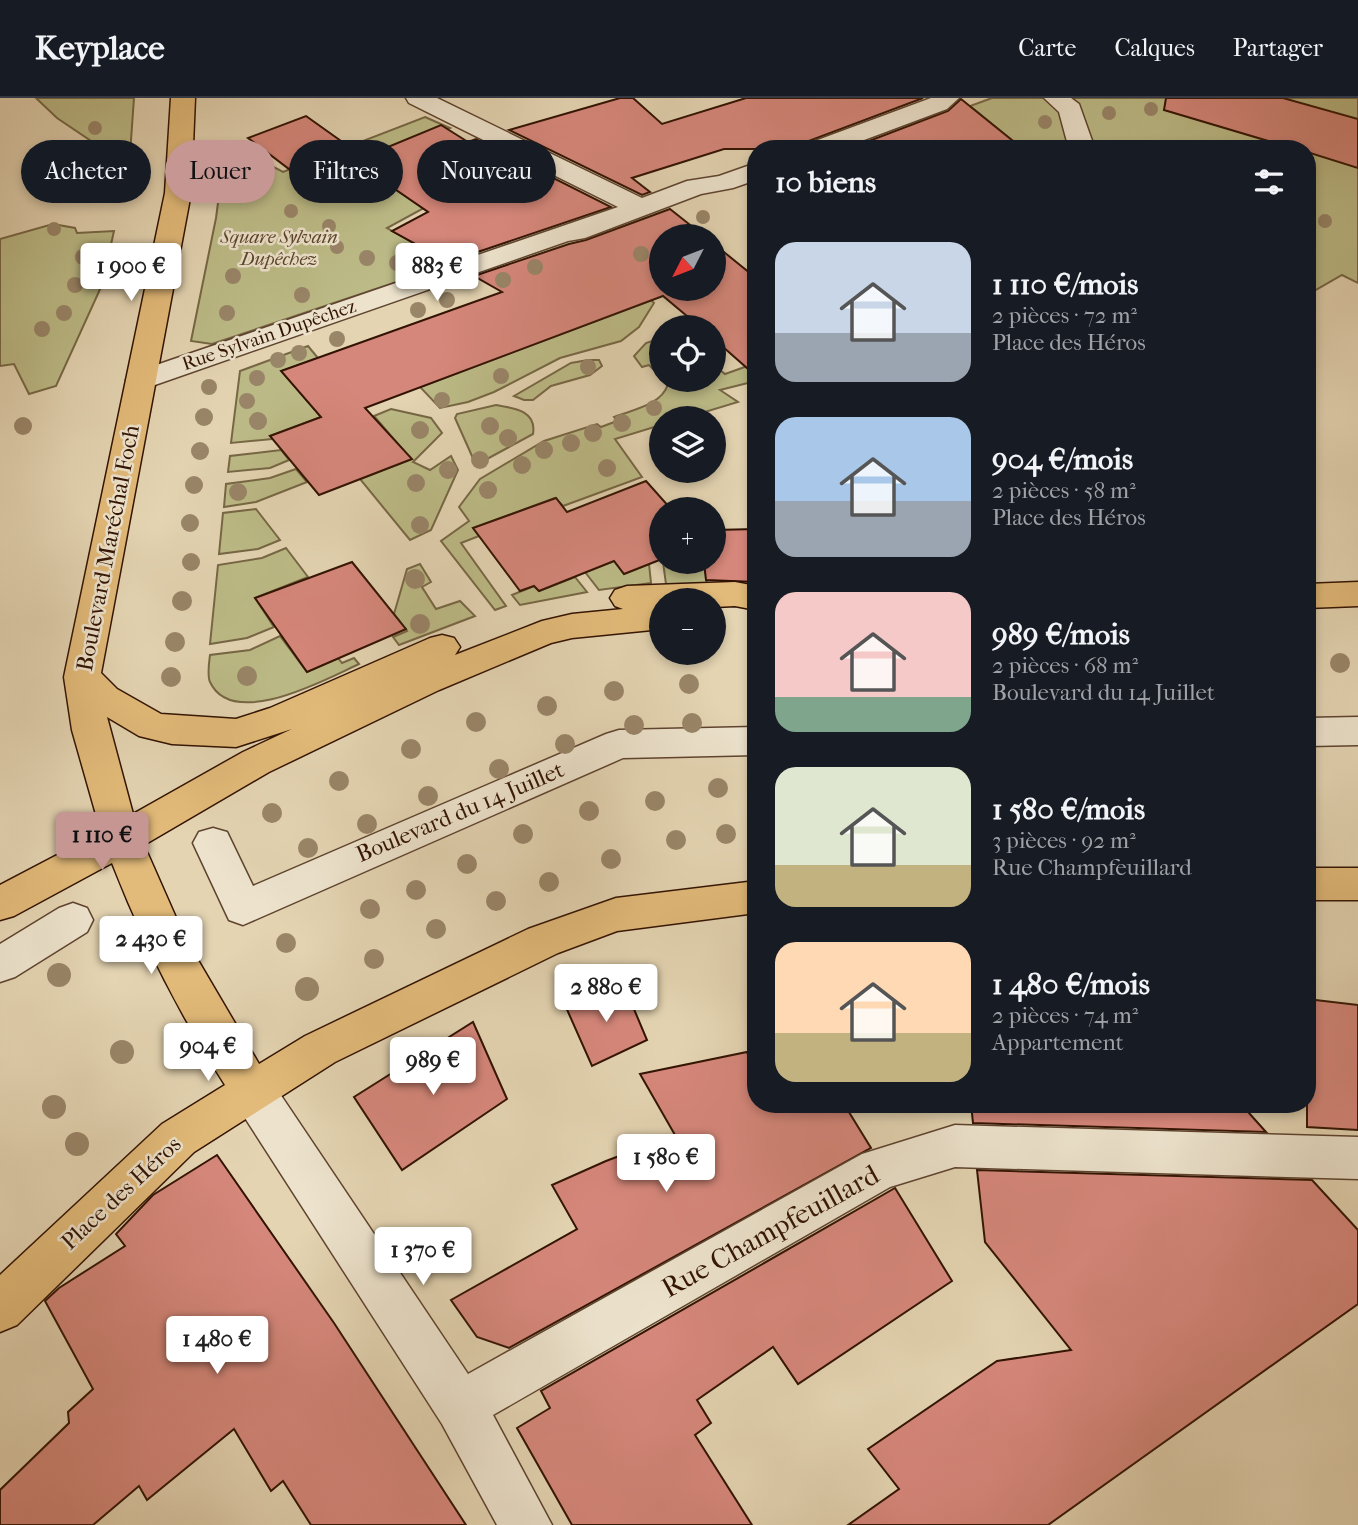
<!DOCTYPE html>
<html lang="fr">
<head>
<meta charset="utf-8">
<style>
	:root { --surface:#171b24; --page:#20242c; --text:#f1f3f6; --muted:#9ea1a6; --line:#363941; --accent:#c59692 }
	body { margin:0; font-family:"IM FELL French Canon",serif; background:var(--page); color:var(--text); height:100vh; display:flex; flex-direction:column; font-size:26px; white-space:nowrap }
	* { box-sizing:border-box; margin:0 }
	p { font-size:23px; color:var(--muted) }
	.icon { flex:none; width:38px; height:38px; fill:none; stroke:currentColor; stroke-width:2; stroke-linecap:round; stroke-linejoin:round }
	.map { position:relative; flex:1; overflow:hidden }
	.drawer { position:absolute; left:747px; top:42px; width:569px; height:973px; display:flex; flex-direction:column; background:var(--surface); border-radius:28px; box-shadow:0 4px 10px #0003 }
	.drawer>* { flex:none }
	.banner { position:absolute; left:21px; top:42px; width:621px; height:63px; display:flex; gap:14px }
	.needle { width:46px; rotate:228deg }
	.controls { position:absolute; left:649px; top:126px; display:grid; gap:14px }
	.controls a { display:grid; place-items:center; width:77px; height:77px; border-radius:50%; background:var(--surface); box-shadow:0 4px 10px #0003; font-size:35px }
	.price { position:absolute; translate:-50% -60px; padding:0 16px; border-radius:7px; background:#fff; color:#222; font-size:23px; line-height:46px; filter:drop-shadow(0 2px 4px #0008) }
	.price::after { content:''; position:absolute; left:50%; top:42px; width:21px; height:16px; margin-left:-10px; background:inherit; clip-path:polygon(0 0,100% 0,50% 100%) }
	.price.on { background:var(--accent); color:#111 }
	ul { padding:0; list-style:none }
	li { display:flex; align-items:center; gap:21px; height:175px; padding:0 28px }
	li span { display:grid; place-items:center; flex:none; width:196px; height:140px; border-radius:21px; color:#555 }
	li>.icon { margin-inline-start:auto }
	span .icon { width:84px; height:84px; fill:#fffc; stroke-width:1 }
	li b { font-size:30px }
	h2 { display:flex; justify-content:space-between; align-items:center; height:84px; padding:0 28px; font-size:30px }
	.tag { padding:0 24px; border-radius:32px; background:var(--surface); box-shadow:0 4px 10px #0003; font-size:24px; line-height:63px }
	.tag.on { background:var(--accent); color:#111 }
	header { display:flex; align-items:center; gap:42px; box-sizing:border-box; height:98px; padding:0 35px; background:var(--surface); border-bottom:2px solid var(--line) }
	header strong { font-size:33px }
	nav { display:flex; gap:38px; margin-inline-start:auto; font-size:24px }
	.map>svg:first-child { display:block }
	.green { fill:#bcbb87; stroke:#776745; stroke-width:2 }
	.building { fill:#d6877b; stroke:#321303; stroke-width:2 }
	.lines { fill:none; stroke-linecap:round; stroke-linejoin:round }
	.minor-casing { stroke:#5e432f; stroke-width:3 }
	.major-casing { stroke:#321303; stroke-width:3 }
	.minor { fill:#ede3cd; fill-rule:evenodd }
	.major { fill:#e2ba79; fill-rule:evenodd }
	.tree { fill:#998568 }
	.labels { text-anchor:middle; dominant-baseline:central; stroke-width:5; stroke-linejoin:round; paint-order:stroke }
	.far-park-label { font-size:19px; font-style:italic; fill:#5b452b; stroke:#ede3cd }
	.far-street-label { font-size:19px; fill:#321303; stroke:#ede3cd }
	.street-label { font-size:23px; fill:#321303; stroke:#ede3cd }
	.near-street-label { font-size:28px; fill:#321303; stroke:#ede3cd }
</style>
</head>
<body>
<header>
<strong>Keyplace</strong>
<nav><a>Carte</a><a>Calques</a><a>Partager</a></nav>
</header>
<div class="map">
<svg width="1358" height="1427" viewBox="0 0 1358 1427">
	<rect width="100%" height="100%" fill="#e4d4b2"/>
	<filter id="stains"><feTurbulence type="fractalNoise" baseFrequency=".00286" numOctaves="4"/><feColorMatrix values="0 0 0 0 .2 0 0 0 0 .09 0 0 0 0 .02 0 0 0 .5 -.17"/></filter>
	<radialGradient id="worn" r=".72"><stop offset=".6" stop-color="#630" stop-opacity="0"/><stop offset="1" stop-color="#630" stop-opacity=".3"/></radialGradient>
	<g class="green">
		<polygon points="36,0 134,0 130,56 118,61 57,20"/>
		<polygon points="992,0 1358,0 1358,185 1342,177 1307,197 1307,51 1023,51 970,8"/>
		<polygon points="425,19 450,30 409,48 424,110 387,130 450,166 212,246 191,243 216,120 226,44 283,74"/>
		<polygon points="53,126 75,130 77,135 114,133 102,187 56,288 29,296 14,266 0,268 0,141"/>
		<polygon points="651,202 654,205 639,229 621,243 560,260 494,294 468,304 440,310 420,289"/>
		<polygon points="661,240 662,240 661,279 649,267 642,269 634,258 646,245"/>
		<polygon points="308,248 318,260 282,273 321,319 270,338 273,341 231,345 240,273"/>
		<polygon points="588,262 599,262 602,268 590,277 551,288 533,302 524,302 514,298 571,265"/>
		<path d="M756,265V283L720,292L738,304L685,320H662L661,327L615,341L642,379L563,408L555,400L473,430L479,438L461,445L506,508L495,512L441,443L469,423L459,409L480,381L544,343L597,326L601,329L617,323L614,319C632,312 662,307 668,286L665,282H714V267L725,276Z"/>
		<path d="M496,307C513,310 537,312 533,336L476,367L455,320L457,316Z"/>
		<polygon points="391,311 431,320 442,335 413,364 430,372 451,358 458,372 431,432 410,442 360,381 411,361 374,318"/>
		<polygon points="281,352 289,362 270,370 228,374 230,358"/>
		<polygon points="296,371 307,384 256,404 224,409 226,386 270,380"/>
		<polygon points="256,411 280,442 258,451 219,456 223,415"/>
		<polygon points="286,450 308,479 255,500 274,529 247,540 210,546 218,467 262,460"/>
		<polygon points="614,463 624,476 649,466 651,485 599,492 585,474"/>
		<polygon points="663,464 704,464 707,486 666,486"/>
		<polygon points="420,466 431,484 422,489 436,511 460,503 475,518 399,547 393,539 407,533 394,516 407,471"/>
		<polygon points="575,479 587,494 520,507 512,497 534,488 539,493"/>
		<path d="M280,538L307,574L338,560L342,565L354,560L359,566C328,580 233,633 210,584C207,577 209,565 210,557L250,552Z"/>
	</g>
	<g class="building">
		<polygon points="620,0 633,0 662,26 746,0 923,0 806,44 802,51 724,51 632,80 650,94 642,97 509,32"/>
		<polygon points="1166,0 1283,0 1358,21 1358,70 1307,54 1307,51 1295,51 1164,12"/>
		<polygon points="961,1 1023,51 848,51 948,13"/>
		<polygon points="306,18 348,48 289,71 248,40"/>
		<polygon points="441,27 468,44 476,41 611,109 448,164 392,133 428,114 354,63"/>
		<polygon points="670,111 704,138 662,138 662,191 714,191 714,146 756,180 756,278 714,241 714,229 700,229 663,198 365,310 412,361 319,397 270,338 321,319 281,273 502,194 474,178 569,146 586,142"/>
		<polygon points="646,383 671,411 662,411 662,461 624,476 614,463 539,493 534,488 520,493 473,430 556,400 567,414"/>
		<polygon points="756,431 756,484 706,482 704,464 714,464 714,432"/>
		<polygon points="352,464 406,531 307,574 255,500"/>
		<polygon points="623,885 647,942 592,968 565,907"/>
		<polygon points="1307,901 1358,907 1358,1032 1307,1029"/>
		<polygon points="473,924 507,1001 402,1072 354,999"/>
		<polygon points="747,954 756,978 756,1006 844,1006 871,1050 509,1250 477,1239 451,1202 577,1131 552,1087 606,1063 675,1037 640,976"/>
		<polygon points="971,1006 1241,1006 1266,1034 973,1025"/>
		<polygon points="217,1057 334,1225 466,1427 311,1427 283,1383 271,1393 234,1331 147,1402 139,1388 93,1427 0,1427 0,1392 69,1325 68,1314 93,1291 45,1203 59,1190 125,1148 116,1136 153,1097"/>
		<polygon points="977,1072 1312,1082 1358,1132 1358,1206 1048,1427 848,1427 899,1391 868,1351 997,1263 1071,1252 985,1144"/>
		<polygon points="895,1090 952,1183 798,1286 773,1249 697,1302 711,1325 695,1337 752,1427 572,1427 517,1330 550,1310 541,1293"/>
	</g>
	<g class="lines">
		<defs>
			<g id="minor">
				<polygon points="406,0 437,0 642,100 687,83 719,78 756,65 756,82 733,90 701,96 585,140 568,143 152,288 141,291 130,288 126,282 130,276 618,109 409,5"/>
				<polygon points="931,0 959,0 947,11 840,51 804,51 807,46"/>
				<polygon points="1044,0 1071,0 1079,6 1095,51 1069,51 1059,14"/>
				<polygon points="1358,619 1358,647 1307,648 1307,620"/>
				<polygon points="756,629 756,657 623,660 243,827 229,822 193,745 199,734 213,730 227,734 253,788 606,636 619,632"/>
				<polygon points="73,805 87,810 93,822 87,834 15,879 0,884 0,846 59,810"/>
				<polygon points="252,972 268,978 468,1276 862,1056 955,1027 1358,1039 1358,1081 955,1069 890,1089 493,1317 552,1427 497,1427 442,1326 236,1006 230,992 236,978"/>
			</g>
			<g id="major">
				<path d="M171,0H195L191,95L101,575L117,591L161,616L236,621L270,610L430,540L442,537L454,540L460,549L455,557L542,523L572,516L623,511L615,508L610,500L615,492L627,488L735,484L756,488V512L735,508L714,509V502H662V531L572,540L551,545L439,592L269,674L144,747L185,840L259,966L305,938L528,831L616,800L756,783V815L617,833L558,855L335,964L194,1054L17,1227L0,1234V1177L162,1026L225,987C180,917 142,842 112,765L14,818L0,822V787L101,734L72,632L64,579L165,95ZM107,619L139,638L172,646L236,649L292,631L243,654L133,716Z"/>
				<polygon points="1358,484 1358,508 1307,510 1307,486"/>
				<rect x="1307" y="770" width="51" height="32"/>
			</g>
		</defs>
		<use href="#minor" class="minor-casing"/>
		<use href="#major" class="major-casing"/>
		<use href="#minor" class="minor"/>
		<use href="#major" class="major"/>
	</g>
	<g class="tree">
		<circle cx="1151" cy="11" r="7"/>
		<circle cx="1109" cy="15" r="7"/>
		<circle cx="1045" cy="24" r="7"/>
		<circle cx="95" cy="30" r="7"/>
		<circle cx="121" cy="55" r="7"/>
		<circle cx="535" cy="83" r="7"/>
		<circle cx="291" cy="113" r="7"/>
		<circle cx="703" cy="119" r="7"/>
		<circle cx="1325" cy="123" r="7"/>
		<circle cx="329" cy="128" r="7"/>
		<circle cx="54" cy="131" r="7"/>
		<circle cx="240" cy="141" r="7"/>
		<circle cx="337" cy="149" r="7"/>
		<circle cx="641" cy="156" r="8"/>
		<circle cx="83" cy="159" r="8"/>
		<circle cx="367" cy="160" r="8"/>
		<circle cx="397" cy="165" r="8"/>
		<circle cx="535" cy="169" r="8"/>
		<circle cx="233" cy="178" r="8"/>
		<circle cx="503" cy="182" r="8"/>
		<circle cx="75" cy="187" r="8"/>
		<circle cx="302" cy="197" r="8"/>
		<circle cx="447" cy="202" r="8"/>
		<circle cx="418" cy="212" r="8"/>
		<circle cx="64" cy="215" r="8"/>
		<circle cx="227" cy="215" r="8"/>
		<circle cx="42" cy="231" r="8"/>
		<circle cx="337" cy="241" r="8"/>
		<circle cx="299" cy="255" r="8"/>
		<circle cx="278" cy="262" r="8"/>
		<circle cx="588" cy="269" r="8"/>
		<circle cx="501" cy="278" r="8"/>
		<circle cx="257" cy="280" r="8"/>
		<circle cx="209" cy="289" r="8"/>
		<circle cx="442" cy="302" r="8"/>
		<circle cx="247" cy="303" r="8"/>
		<circle cx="654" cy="310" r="8"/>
		<circle cx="204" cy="319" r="9"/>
		<circle cx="258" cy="323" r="9"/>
		<circle cx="622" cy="325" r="9"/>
		<circle cx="23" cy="328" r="9"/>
		<circle cx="490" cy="328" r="9"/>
		<circle cx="420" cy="332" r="9"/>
		<circle cx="593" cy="335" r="9"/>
		<circle cx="508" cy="340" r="9"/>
		<circle cx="571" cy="345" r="9"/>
		<circle cx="544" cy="352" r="9"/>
		<circle cx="200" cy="353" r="9"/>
		<circle cx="480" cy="362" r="9"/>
		<circle cx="522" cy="367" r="9"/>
		<circle cx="607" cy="370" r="9"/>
		<circle cx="448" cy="372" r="9"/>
		<circle cx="416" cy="385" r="9"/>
		<circle cx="194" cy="387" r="9"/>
		<circle cx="488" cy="392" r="9"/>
		<circle cx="238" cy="394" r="9"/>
		<circle cx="190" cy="425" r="9"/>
		<circle cx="420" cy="427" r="9"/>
		<circle cx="191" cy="464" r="9"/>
		<circle cx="415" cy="481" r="10"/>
		<circle cx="182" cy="503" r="10"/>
		<circle cx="420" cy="526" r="10"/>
		<circle cx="175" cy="544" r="10"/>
		<circle cx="1340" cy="565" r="10"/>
		<circle cx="247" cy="578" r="10"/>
		<circle cx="171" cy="579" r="10"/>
		<circle cx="689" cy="586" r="10"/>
		<circle cx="614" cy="593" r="10"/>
		<circle cx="547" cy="608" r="10"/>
		<circle cx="476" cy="624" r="10"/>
		<circle cx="692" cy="625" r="10"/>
		<circle cx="634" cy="627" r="10"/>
		<circle cx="565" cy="646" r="10"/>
		<circle cx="411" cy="651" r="10"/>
		<circle cx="499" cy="671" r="10"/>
		<circle cx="339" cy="683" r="10"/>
		<circle cx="718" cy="690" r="10"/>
		<circle cx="428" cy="698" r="10"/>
		<circle cx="655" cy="703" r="10"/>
		<circle cx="589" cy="713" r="10"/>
		<circle cx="272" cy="715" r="10"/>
		<circle cx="367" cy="726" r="10"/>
		<circle cx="523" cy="736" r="10"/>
		<circle cx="726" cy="736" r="10"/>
		<circle cx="676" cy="742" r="10"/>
		<circle cx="308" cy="750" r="10"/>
		<circle cx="611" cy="761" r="10"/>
		<circle cx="467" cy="766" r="10"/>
		<circle cx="549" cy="784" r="10"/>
		<circle cx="416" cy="792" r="10"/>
		<circle cx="496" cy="803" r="10"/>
		<circle cx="370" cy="811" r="10"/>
		<circle cx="436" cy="831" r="10"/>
		<circle cx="286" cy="845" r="10"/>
		<circle cx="374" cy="861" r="10"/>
		<circle cx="59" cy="877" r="12"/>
		<circle cx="307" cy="891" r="12"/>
		<circle cx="122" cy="954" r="12"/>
		<circle cx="54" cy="1009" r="12"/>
		<circle cx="77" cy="1046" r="12"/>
	</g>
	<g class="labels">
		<g class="far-park-label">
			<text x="279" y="139">Square Sylvain<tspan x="279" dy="22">Dupêchez</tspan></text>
		</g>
		<g class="far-street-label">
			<text transform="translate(269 237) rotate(-19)">Rue Sylvain Dupêchez</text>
		</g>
		<g class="street-label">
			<text transform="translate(108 450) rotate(-79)">Boulevard Maréchal Foch</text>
			<text transform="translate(460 714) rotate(-23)">Boulevard du 14 Juillet</text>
			<text transform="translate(121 1095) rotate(-43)">Place des Héros</text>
		</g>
		<g class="near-street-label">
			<text transform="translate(770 1133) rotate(-29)">Rue Champfeuillard</text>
		</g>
	</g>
	<rect width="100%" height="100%" filter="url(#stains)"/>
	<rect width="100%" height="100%" fill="url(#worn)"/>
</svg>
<div class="controls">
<a><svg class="needle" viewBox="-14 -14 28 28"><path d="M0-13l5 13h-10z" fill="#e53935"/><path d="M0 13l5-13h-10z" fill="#9ea1a6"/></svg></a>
<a><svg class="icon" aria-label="locate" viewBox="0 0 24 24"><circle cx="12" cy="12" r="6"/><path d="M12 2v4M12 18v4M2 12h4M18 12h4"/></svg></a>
<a><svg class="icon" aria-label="layers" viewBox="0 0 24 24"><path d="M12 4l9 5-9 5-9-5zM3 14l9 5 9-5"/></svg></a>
<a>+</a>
<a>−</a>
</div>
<b class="price" style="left:131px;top:205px">1 900 €</b>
<b class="price" style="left:437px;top:205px">883 €</b>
<b class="price on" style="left:102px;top:774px">1 110 €</b>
<b class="price" style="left:151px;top:878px">2 430 €</b>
<b class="price" style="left:606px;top:926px">2 880 €</b>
<b class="price" style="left:208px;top:985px">904 €</b>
<b class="price" style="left:433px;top:999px">989 €</b>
<b class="price" style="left:666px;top:1096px">1 580 €</b>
<b class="price" style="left:423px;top:1189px">1 370 €</b>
<b class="price" style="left:217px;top:1278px">1 480 €</b>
<div class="banner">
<a class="tag">Acheter</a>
<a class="tag on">Louer</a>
<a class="tag">Filtres</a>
<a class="tag">Nouveau</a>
</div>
<section class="drawer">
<h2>10 biens<svg class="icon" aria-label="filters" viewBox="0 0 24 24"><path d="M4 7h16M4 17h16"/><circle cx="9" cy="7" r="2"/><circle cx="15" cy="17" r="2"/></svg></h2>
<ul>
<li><span style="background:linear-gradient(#c9d6e8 65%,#9aa5b1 0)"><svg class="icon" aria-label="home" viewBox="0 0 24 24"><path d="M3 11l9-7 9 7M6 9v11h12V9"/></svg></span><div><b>1 110 €/mois</b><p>2 pièces · 72 m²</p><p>Place des Héros</p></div></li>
<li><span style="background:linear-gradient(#a9c7e8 60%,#9aa5b1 0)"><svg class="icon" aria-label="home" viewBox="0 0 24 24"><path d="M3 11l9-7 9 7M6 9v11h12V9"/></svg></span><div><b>904 €/mois</b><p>2 pièces · 58 m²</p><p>Place des Héros</p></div></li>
<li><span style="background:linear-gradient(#f6c9c9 75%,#7fa58c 0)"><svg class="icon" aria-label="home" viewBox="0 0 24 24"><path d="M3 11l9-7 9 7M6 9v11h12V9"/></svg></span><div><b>989 €/mois</b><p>2 pièces · 68 m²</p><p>Boulevard du 14 Juillet</p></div></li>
<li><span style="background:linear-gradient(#dfe7d0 70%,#c2b280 0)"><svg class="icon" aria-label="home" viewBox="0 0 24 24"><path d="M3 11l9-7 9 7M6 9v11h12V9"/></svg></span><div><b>1 580 €/mois</b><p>3 pièces · 92 m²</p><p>Rue Champfeuillard</p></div></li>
<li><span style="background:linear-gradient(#ffd9b3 65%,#c2b280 0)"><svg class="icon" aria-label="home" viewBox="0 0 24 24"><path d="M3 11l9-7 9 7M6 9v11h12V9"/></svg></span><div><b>1 480 €/mois</b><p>2 pièces · 74 m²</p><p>Appartement</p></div></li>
</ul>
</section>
</div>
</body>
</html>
